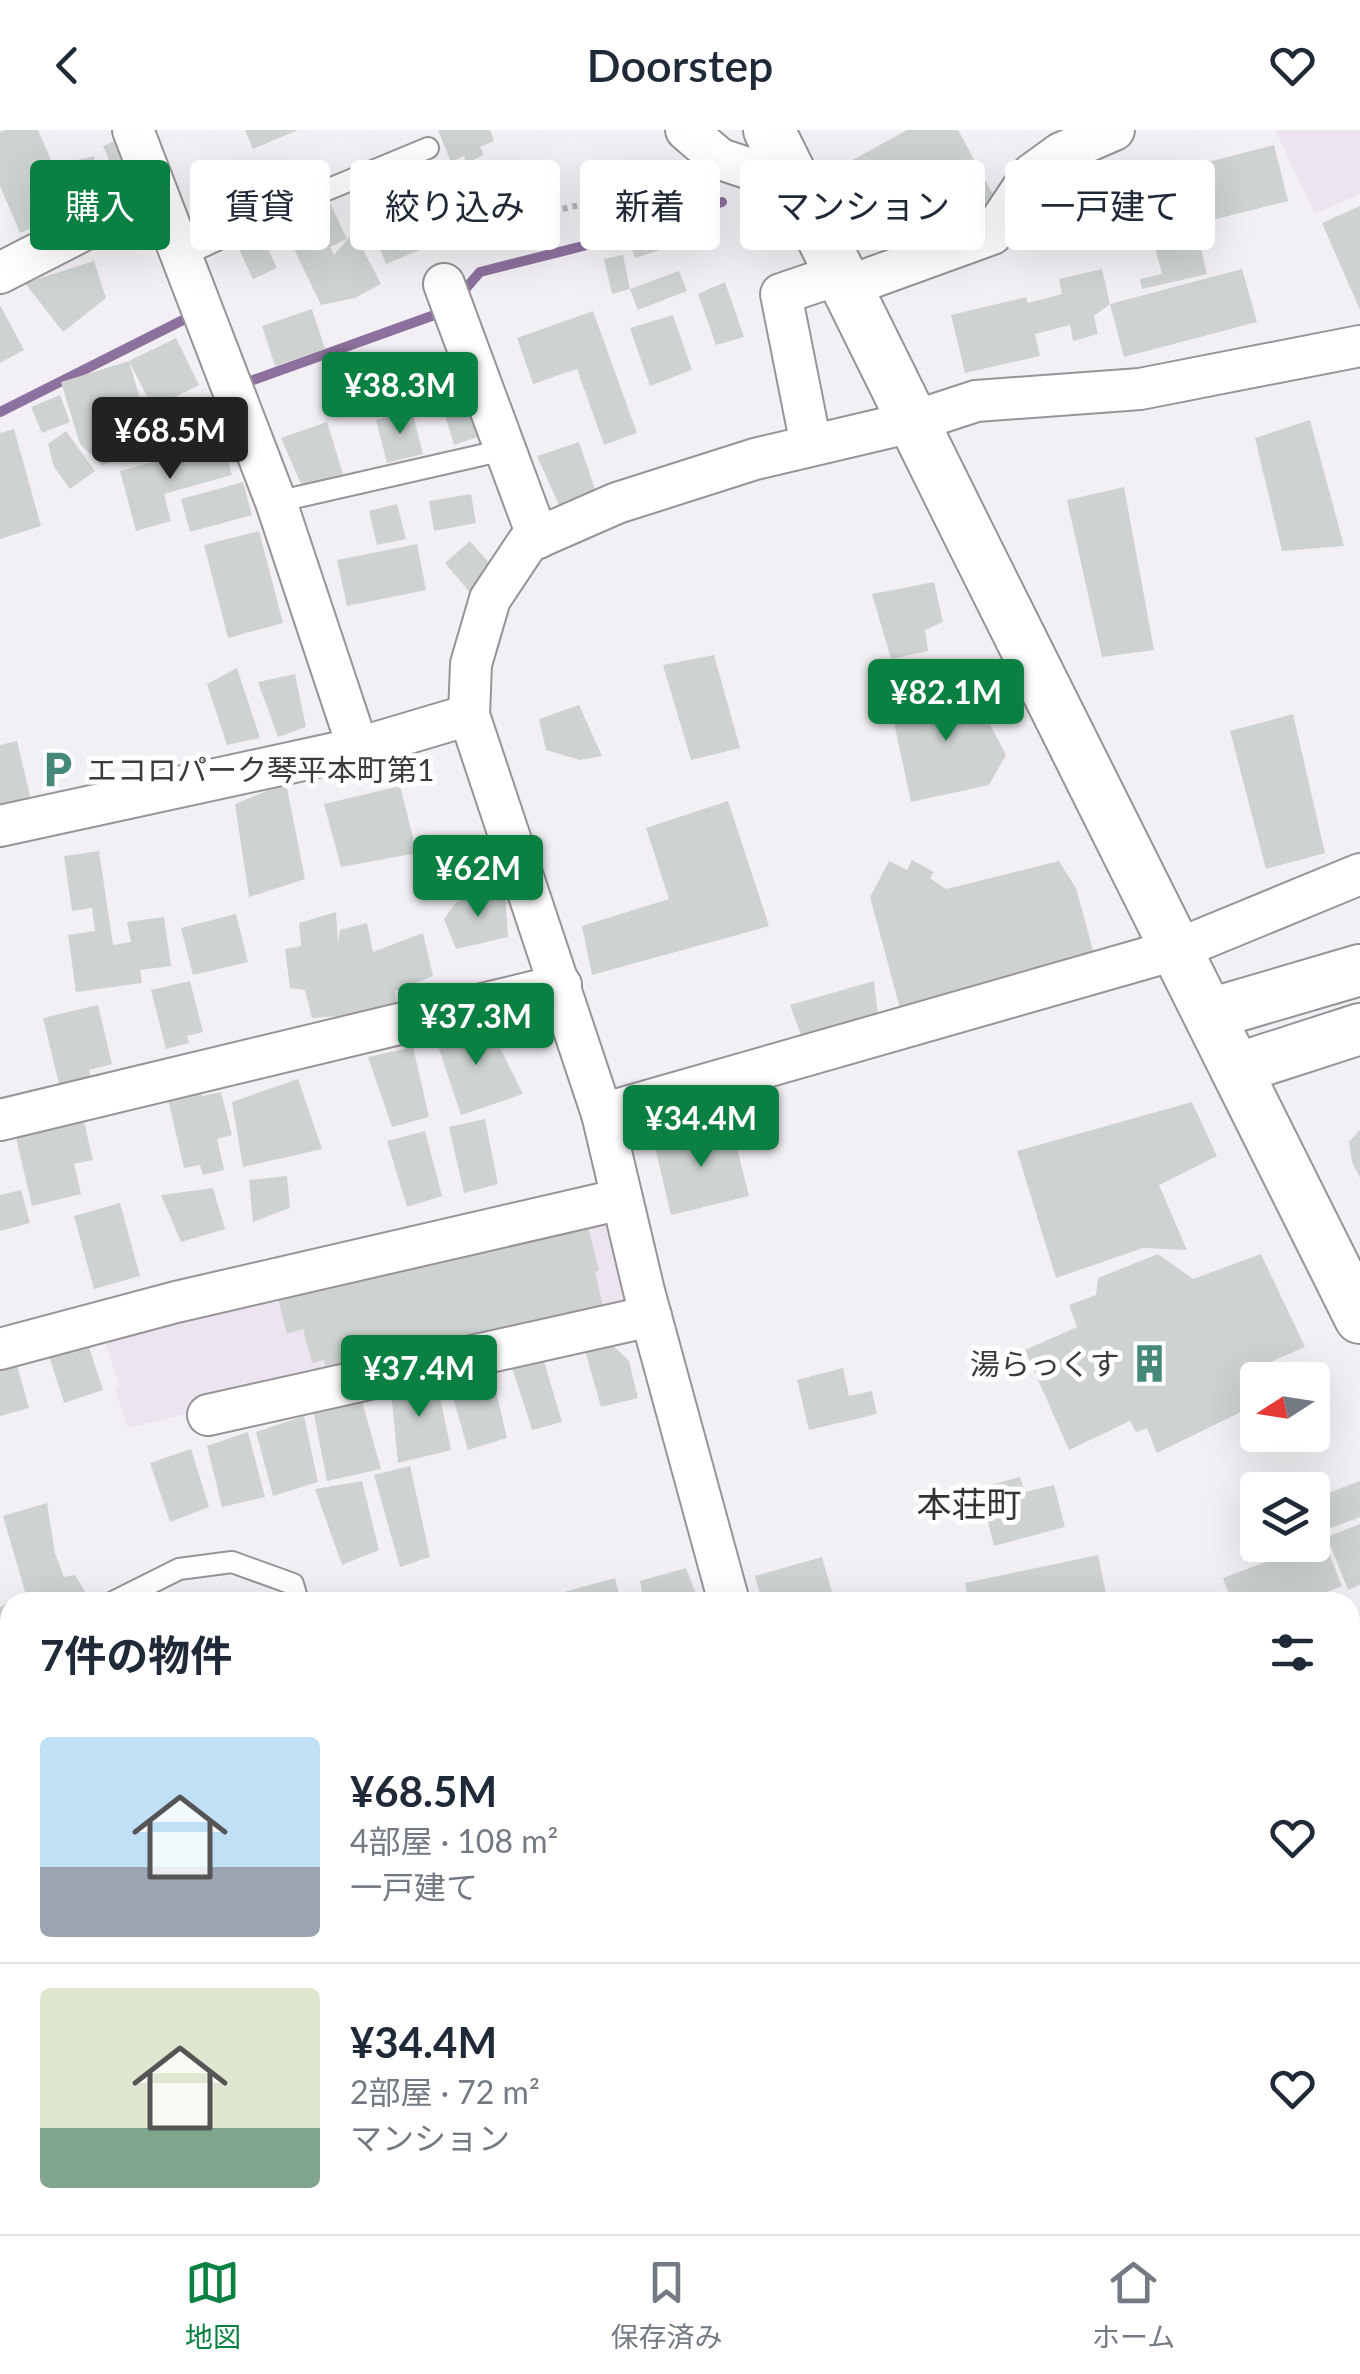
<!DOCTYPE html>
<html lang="ja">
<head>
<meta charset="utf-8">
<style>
	:root { --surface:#fff; --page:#f2f2f3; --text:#1f2937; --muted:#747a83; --line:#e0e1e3; --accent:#0b8043 }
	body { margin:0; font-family:Lato,"Noto Sans JP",sans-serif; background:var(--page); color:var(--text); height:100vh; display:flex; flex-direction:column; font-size:38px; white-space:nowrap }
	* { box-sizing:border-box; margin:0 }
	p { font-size:32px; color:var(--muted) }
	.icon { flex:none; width:55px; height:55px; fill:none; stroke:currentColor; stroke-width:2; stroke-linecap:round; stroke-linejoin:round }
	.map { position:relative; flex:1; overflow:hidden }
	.panel { position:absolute; left:0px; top:1462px; width:1360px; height:642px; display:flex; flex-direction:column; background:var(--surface); border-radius:30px 30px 0 0; box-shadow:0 10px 40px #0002 }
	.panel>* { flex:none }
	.guide { position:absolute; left:30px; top:30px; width:1300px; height:90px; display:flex; gap:20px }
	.needle { width:65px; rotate:258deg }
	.fabs { position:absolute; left:1240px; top:1232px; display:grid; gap:20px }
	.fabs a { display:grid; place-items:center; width:90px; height:90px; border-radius:10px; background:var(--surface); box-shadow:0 10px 40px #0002; font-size:50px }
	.price { position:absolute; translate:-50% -85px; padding:0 22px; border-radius:10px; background:var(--accent); color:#fff; font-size:32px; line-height:65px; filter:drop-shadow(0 2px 5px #0008) }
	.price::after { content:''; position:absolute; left:50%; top:60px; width:30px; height:22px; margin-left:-15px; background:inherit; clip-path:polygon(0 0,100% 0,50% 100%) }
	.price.on { background:#222; color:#fff }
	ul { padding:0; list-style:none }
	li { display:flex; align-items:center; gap:30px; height:250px; padding:0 40px }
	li+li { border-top:2px solid var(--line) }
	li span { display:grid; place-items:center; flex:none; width:280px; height:200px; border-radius:10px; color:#555 }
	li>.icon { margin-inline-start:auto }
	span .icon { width:120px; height:120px; fill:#fffc; stroke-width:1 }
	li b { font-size:42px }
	h2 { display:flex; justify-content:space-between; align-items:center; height:120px; padding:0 40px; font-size:42px }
	.tag { padding:0 35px; border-radius:10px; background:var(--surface); box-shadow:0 10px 40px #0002; font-size:35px; line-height:90px }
	.tag.on { background:var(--accent); color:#fff }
	header { display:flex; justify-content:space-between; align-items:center; height:130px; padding:0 40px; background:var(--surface); font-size:45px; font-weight:600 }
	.tab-bar { display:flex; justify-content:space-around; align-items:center; height:140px; border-top:2px solid var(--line); background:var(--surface); font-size:28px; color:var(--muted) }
	.tab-bar a { display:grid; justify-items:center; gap:5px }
	.tab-bar .on { color:var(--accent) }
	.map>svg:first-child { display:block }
	.built { fill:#ece5f0 }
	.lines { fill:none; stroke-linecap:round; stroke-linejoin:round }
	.stream { stroke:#8d709d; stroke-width:10 }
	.building { fill:#ced3d2 }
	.service-casing { stroke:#979498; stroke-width:24 }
	.minor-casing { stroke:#979498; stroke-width:44 }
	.tertiary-casing { stroke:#979498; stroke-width:54 }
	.path { stroke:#b6b5b8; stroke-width:6; stroke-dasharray:5 5; stroke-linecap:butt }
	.service { stroke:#fff; stroke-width:20 }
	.minor { stroke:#fff; stroke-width:40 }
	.tertiary { stroke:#fff; stroke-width:50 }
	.labels { text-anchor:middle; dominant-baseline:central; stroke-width:10; stroke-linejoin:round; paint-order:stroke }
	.poi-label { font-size:30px; fill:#3c3b3c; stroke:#fefeff; text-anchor:start }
	.quarter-label { font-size:35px; fill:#343235; stroke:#fefeff }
</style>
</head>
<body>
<header><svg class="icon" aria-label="back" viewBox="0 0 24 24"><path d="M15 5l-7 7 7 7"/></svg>Doorstep<svg class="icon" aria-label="heart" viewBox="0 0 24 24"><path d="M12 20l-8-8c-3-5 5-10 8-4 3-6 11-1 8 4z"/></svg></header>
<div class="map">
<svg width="1360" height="2104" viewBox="0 0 1360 2104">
	<rect width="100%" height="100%" fill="#f2f0f4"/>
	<g class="built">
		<polygon points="1275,0 1360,0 1360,64 1315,84"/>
		<polygon points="605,1075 633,1175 128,1298 115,1259 120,1257 101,1199"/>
		<polygon points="1360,1667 1360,1993 1350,1998 1350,1672"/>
	</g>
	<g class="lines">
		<g class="stream">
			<polyline points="461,164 480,142 583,116 722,72"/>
			<polyline points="242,246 245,253 440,183"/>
			<polyline points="0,282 189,187"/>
		</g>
	</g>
	<g class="building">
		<polygon points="6,0 38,0 73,81 20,103 0,56 0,2"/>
		<polygon points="245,0 298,0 253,19"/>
		<polygon points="438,0 490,0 494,11 480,17 484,25 466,33 464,26 451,32"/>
		<polygon points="907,0 958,0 996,70 948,96 954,105 900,134 847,33"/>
		<polygon points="127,6 138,35 115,44 103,16"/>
		<polygon points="1274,15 1288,71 1152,105 1138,50"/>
		<polygon points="94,26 101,60 80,65 73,31"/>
		<polygon points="421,32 451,107 386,134 366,83 396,72 386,46"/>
		<polygon points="272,33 293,74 270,86 257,62 249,66 240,49"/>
		<polygon points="330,73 347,109 330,117 334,125 354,102 381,154 355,168 321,175 282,94"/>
		<polygon points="1360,76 1360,180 1322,93"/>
		<polygon points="670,94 676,115 635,128 628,108"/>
		<polygon points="261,104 277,138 253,149 237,115"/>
		<polygon points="1198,105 1207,144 1142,159 1140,149 1162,144 1154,115"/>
		<polygon points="623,125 630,159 612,164 604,129"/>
		<polygon points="94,131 106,168 63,202 25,153"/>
		<polygon points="1102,139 1110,174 1094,186 1098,204 1073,211 1070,195 1035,204 1040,226 965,243 951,185 1026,167 1028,173 1062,164 1059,149"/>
		<polygon points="1242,139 1257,192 1124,227 1110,174"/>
		<polygon points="679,141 687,161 638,180 630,159"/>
		<polygon points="725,152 744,207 716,215 698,164"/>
		<polygon points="0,175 24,220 0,233"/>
		<polygon points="312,179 325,219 275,236 262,196"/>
		<polygon points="593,181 637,303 604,315 577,239 533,254 517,208"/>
		<polygon points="673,185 692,240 650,256 630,198"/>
		<polygon points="176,208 199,255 153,278 129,231 141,272 112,281 126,327 102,335 80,314 61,252 129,231"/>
		<polygon points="463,247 481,306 454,315 436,256"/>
		<polygon points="60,265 70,292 42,303 31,277"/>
		<polygon points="412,281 423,324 387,333 376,290"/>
		<polygon points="1310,290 1344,416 1282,421 1255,308"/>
		<polygon points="327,292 343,344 302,356 281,308"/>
		<polygon points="14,299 41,396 0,409 0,303"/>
		<polygon points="66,301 95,341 70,359 54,337 48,314"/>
		<polygon points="579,312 602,380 563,384 537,326"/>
		<polygon points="223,313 232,345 164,364 171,391 136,401 120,341"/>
		<polygon points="243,352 252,385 190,402 181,369"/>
		<polygon points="1124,357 1154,520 1102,527 1067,370"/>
		<polygon points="471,364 476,393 434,401 429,371"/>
		<polygon points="397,374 406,409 377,415 369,381"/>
		<polygon points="259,401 283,493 228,508 204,415"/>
		<polygon points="470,411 497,442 472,465 445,433"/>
		<polygon points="417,414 426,460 347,476 337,430"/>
		<polygon points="934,452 943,492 925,500 928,521 891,529 872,464"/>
		<polygon points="714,525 740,618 691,630 663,535"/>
		<polygon points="237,538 260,608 227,615 207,554"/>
		<polygon points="295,544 306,597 278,607 258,552"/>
		<polygon points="971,558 1006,625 989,655 911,672 890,574"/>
		<polygon points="579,575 602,626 580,630 546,620 539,589"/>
		<polygon points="1293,584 1325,723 1266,739 1230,601"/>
		<polygon points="17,611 32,674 0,682 0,615"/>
		<polygon points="286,653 305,749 249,767 235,674"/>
		<polygon points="400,656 417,723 341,737 324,674"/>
		<polygon points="728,671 769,796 592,845 582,796 669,769 646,698"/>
		<polygon points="99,721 113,815 131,812 127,792 164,787 171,836 140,840 142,853 76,862 68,805 95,801 92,778 72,781 64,726"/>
		<polygon points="912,730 934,742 930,748 946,759 1059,731 1076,758 1094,824 901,882 870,767 889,731 907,740"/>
		<polygon points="505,761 508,807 456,819 444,789 457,771"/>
		<polygon points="336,782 338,813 340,800 367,793 373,822 423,803 433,846 395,861 396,882 312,888 305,860 290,858 285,819 301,816 299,793"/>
		<polygon points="236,784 248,832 193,845 181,798"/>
		<polygon points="190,851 203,902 187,906 189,913 166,919 151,860"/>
		<polygon points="874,851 879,897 805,916 790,875"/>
		<polygon points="98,875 112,934 89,940 93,959 62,966 43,888"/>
		<polygon points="487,892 523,964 461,985 434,904"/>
		<polygon points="413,917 429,987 392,997 368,927"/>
		<polygon points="298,949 322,1019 243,1037 232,972"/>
		<polygon points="199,953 202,966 221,962 232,1005 217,1009 224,1040 203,1045 200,1035 184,1038 166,961"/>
		<polygon points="1192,972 1217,1026 1159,1055 1187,1120 1143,1118 1056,1148 1017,1021"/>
		<polygon points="485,989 498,1054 464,1063 449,997"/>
		<polygon points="84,992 93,1030 74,1034 81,1064 32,1076 16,1008"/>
		<polygon points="731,994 749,1066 671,1085 654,1013"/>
		<polygon points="1360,1000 1360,1048 1352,1032 1349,1012"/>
		<polygon points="425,1001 442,1066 407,1077 387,1011"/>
		<polygon points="287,1046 290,1078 253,1092 249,1050"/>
		<polygon points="213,1058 225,1099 181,1112 161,1065"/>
		<polygon points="21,1060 30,1093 0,1101 0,1065"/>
		<polygon points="120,1073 140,1146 94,1159 74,1086"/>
		<polygon points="584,1082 599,1140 595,1142 603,1176 328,1246 324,1230 312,1233 303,1199 287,1204 276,1160"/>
		<polygon points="1158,1124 1193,1149 1261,1124 1305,1217 1241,1245 1253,1276 1157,1323 1147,1298 1136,1302 1130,1291 1069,1320 1025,1220 1077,1197 1069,1175 1096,1165 1098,1148"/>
		<polygon points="602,1205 629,1231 638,1268 601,1277 584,1217"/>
		<polygon points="88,1214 103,1260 64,1273 49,1226"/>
		<polygon points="543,1228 562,1292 532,1300 511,1234"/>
		<polygon points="16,1232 29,1278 0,1286 0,1237"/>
		<polygon points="843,1238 849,1266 872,1261 877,1284 809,1300 797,1250"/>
		<polygon points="435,1243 451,1320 398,1333 391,1262"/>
		<polygon points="493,1249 507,1308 468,1320 451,1260"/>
		<polygon points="360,1264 381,1339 327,1351 313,1279"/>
		<polygon points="304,1286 318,1352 273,1366 256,1302"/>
		<polygon points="248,1302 265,1367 222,1377 207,1316"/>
		<polygon points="191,1319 209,1377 170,1392 150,1333"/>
		<polygon points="410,1336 430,1427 400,1437 374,1345"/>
		<polygon points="1020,1347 1025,1362 1054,1355 1065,1397 994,1416 979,1358"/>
		<polygon points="362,1351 379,1420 342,1435 315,1359"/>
		<polygon points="1360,1351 1360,1387 1312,1405 1312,1369"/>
		<polygon points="47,1373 55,1423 64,1447 75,1445 86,1463 62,1472 28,1472 3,1386"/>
		<polygon points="1360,1394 1360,1455 1348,1460 1327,1407"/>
		<polygon points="1323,1408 1342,1456 1300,1472 1232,1472 1223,1448 1312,1415"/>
		<polygon points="1098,1425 1107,1468 1084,1472 969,1472 965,1453"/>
		<polygon points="822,1427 832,1462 793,1472 762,1472 755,1446"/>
		<polygon points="686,1438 699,1472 644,1472 640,1451"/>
		<polygon points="615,1448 621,1472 531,1472 531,1471"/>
		<polygon points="10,1472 10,1503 0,1508 0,1477"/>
		<polygon points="0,1693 10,1693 10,1771 0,1769"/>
		<polygon points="10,1816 10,1912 0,1915 0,1818"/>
		<polygon points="10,1922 10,1994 0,1997 0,1924"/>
		<polygon points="1360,2022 1360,2104 1204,2104 1221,2095 1350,2095 1350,2027"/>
		<polygon points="6,2066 10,2077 10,2095 17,2095 20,2104 0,2104 0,2068"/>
		<polygon points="128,2095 147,2095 151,2104 106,2104"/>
		<polygon points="207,2095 270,2095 248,2104 211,2104"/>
		<polygon points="776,2095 934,2095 938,2104 780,2104"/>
	</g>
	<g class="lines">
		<defs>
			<g id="service">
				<polyline points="181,127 293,74 428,18"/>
				<polyline points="276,372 504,320"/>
				<polyline points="113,1472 179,1439 232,1432 293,1454 298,1472"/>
				<polyline points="0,1522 10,1518"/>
			</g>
			<g id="minor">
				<polyline points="133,0 276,372 358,618"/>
				<polyline points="686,0 720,29 796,54"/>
				<polyline points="0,143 156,63"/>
				<polyline points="444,154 538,408"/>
				<polyline points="846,157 992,104 1032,44 1061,23 1114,0"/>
				<polyline points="811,315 781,164 840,144"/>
				<polyline points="0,696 358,618 469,585"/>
				<polyline points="602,984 1178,819 1360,744"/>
				<polyline points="0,990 561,855"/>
				<polyline points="0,1219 176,1172 622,1069"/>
				<polyline points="208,1285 651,1186"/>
				<polyline points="729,1472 644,1161 602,984 469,585 471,534 490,469 528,412 617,373 755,329 912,292 976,271 1140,259 1360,216"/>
				<polyline points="1350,1636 1360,1632"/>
				<polyline points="0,1796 10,1798"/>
				<polyline points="0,2055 10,2052"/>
				<polyline points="173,2095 177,2104"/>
				<polyline points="982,2095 985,2104"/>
				<polyline points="345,2104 367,2095"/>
			</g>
			<g id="tertiary">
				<path d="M769,0C964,397 1162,792 1360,1188"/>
				<polyline points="1210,884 1360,840"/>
				<polyline points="1236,939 1360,899"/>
			</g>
		</defs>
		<use href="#service" class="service-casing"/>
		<use href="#minor" class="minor-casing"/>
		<use href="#tertiary" class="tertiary-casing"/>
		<polyline class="path" points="479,40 502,93 691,49"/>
		<use href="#service" class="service"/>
		<use href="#minor" class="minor"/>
		<use href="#tertiary" class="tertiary"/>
	</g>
	<defs>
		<symbol id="parking-bare" viewBox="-9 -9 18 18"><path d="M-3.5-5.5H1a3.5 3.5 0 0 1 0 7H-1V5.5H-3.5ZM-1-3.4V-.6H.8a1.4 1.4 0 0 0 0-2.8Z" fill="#46897b" stroke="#fefeff" stroke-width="2.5" paint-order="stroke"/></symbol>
		<symbol id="building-bare" viewBox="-9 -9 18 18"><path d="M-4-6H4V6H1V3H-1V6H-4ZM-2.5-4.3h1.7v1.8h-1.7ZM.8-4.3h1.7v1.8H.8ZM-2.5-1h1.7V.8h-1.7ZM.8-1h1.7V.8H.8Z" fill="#46897b" stroke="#fefeff" stroke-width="2.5" paint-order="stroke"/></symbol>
	</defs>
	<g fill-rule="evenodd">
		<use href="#parking-bare" x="30" y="612" width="55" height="55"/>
		<use href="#building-bare" x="1122" y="1206" width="55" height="55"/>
	</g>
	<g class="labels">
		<g class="poi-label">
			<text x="87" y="639">エコロパーク琴平本町第1</text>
			<text x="1120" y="1233" text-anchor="end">湯らっくす</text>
		</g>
		<g class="quarter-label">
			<text x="969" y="1373">本荘町</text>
		</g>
	</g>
</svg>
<div class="fabs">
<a><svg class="needle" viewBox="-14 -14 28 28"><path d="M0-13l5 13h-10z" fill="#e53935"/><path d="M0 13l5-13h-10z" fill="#747a83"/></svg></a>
<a><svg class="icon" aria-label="layers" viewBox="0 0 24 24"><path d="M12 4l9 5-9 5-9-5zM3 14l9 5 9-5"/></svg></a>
</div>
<b class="price" style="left:400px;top:307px">¥38.3M</b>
<b class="price on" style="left:170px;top:352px">¥68.5M</b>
<b class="price" style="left:946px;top:614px">¥82.1M</b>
<b class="price" style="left:478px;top:790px">¥62M</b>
<b class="price" style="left:476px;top:938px">¥37.3M</b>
<b class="price" style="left:701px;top:1040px">¥34.4M</b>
<b class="price" style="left:419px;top:1290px">¥37.4M</b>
<div class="guide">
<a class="tag on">購入</a>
<a class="tag">賃貸</a>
<a class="tag">絞り込み</a>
<a class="tag">新着</a>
<a class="tag">マンション</a>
<a class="tag">一戸建て</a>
</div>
<section class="panel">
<h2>7件の物件<svg class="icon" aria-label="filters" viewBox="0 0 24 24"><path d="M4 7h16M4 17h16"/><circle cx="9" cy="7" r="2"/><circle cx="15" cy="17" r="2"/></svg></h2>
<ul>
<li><span style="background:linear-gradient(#bfe0f5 65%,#9aa5b1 0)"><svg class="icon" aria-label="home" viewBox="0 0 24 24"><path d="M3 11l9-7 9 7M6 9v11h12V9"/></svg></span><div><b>¥68.5M</b><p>4部屋 · 108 m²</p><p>一戸建て</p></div><svg class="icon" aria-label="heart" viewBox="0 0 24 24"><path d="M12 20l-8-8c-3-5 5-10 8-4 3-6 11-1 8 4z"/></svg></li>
<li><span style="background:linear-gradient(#dfe7d0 70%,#7fa58c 0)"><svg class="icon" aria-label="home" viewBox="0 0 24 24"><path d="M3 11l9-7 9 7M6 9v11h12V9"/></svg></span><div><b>¥34.4M</b><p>2部屋 · 72 m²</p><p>マンション</p></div><svg class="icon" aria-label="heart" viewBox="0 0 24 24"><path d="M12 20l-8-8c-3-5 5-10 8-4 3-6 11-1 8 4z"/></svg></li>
</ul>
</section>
</div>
<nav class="tab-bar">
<a class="on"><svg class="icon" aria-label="map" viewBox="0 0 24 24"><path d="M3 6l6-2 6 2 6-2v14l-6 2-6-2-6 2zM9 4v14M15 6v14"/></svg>地図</a>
<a><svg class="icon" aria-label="saved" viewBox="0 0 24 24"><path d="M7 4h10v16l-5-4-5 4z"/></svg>保存済み</a>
<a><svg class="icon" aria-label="home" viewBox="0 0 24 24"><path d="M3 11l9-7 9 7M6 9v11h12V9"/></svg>ホーム</a>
</nav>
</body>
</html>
